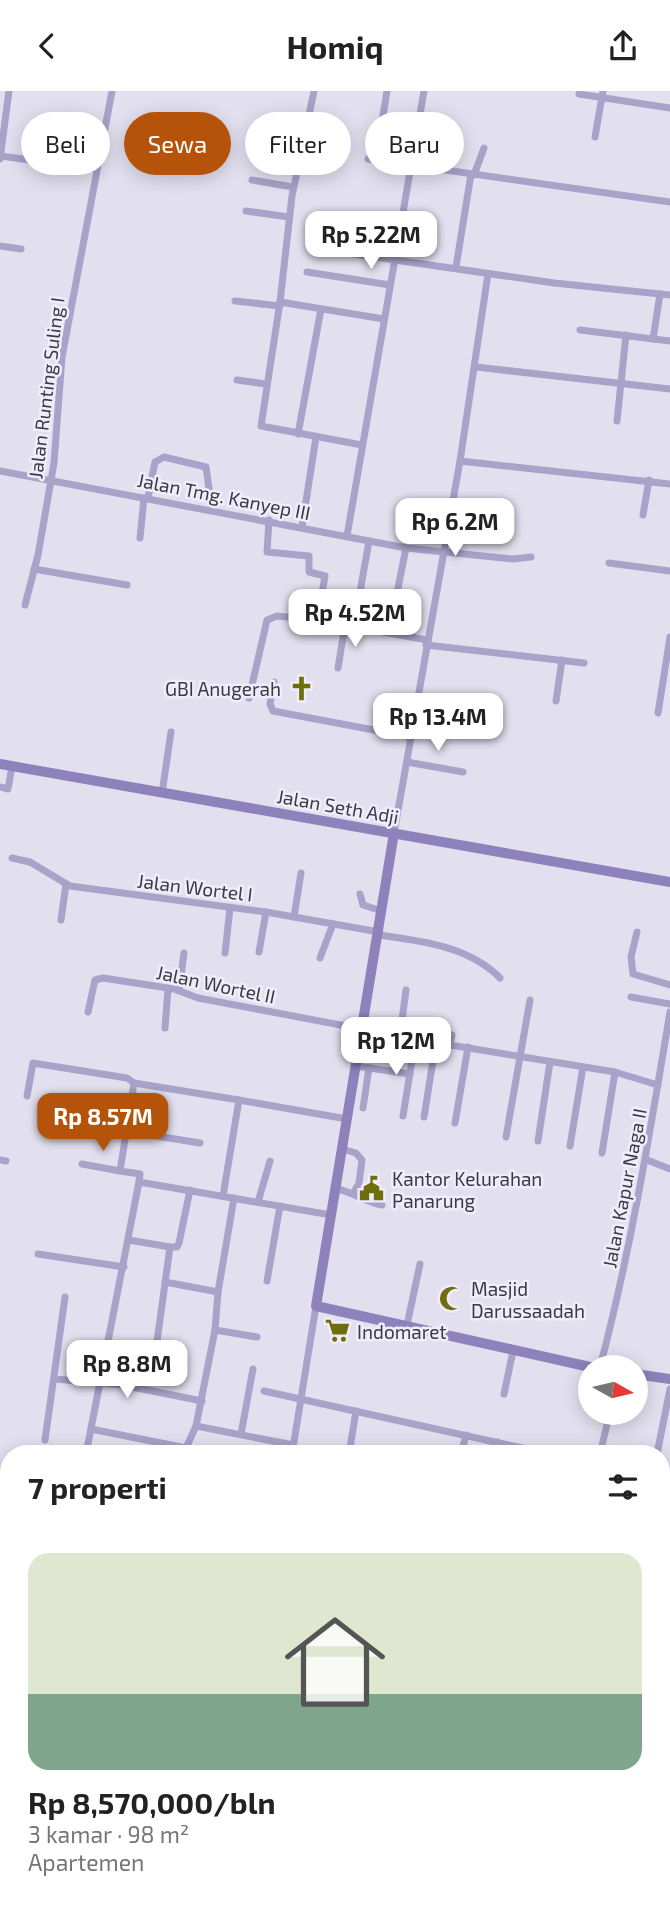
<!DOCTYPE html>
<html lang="id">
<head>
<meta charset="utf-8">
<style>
	:root { --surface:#fff; --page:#f2f2f2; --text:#222; --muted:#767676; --line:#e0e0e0; --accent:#b45309 }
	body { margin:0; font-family:"Exo 2",sans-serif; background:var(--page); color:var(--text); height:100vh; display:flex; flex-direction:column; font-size:26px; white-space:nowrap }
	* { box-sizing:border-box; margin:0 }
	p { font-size:23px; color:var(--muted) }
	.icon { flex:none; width:38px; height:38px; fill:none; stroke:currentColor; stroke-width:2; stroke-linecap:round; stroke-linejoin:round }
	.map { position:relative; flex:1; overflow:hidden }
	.side { position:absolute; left:0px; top:1354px; width:670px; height:471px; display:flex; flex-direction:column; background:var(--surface); border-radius:28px 28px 0 0; box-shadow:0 4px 18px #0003 }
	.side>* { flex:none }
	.guide { position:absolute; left:21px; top:21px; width:628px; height:63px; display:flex; gap:14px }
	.needle { width:46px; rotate:98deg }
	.fabs { position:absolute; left:578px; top:1264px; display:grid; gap:14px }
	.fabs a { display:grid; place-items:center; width:70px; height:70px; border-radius:50%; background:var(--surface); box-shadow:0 4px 18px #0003; font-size:35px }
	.price { position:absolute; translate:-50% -60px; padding:0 16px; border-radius:14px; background:#fff; color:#222; font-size:23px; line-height:46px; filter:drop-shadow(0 2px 4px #0008) }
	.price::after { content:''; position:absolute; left:50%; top:42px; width:21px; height:16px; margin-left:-10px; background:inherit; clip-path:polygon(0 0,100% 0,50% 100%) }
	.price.on { background:var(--accent); color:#fff }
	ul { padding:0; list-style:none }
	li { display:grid; align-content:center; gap:14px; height:371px; padding:0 28px }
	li+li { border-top:2px solid var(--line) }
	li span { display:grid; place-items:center; height:217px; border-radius:21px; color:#555 }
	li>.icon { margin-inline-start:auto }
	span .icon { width:126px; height:126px; fill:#fffc; stroke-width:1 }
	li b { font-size:30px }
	h2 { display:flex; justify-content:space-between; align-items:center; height:84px; padding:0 28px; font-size:30px }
	.chip { padding:0 24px; border-radius:32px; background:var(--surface); box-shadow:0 4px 18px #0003; font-size:24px; line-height:63px }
	.chip.on { background:var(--accent); color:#fff }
	header { display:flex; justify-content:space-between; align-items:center; height:91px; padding:0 28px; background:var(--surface); font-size:32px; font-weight:700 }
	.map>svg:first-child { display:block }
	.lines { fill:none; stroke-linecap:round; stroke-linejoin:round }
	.stream { stroke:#aaaa7a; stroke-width:2 }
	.street { stroke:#a9a2c9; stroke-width:7 }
	.secondary { stroke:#8d82bb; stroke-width:10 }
	.labels { text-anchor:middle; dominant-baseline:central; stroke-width:5; stroke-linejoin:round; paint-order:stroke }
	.street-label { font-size:19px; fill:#3b3a41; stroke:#efedfc }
	.poi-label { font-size:19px; fill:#3b3a41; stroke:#efedfc; text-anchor:start }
</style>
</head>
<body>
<header><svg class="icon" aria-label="back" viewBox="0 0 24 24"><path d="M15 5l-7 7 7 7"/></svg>Homiq<svg class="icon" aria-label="share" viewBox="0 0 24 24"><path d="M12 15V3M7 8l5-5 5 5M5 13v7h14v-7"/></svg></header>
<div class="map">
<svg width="670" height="1824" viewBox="0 0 670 1824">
	<rect width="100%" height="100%" fill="#e2e0ef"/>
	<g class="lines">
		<g class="stream">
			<polyline points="662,1731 670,1648"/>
			<polyline points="662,1736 670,1758"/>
		</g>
		<g class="street">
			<polyline points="579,3 670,17"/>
			<polyline points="380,43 387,0"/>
			<polyline points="595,46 603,0"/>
			<polyline points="261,50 302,57"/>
			<polyline points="1,65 95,78"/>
			<polyline points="0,68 9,0"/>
			<polyline points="368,68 670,111"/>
			<polyline points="474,84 484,57"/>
			<polyline points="252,89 293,96"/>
			<polyline points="246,120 289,126"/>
			<polyline points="0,155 21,158"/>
			<polyline points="354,163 554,192 670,204"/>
			<polyline points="456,176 471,83"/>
			<polyline points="307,181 390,194"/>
			<polyline points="235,210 280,215"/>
			<polyline points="280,211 292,105 314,0"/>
			<polyline points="580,239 670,250"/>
			<polyline points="653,248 660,203"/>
			<polyline points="476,276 670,298"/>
			<polyline points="237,289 266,293"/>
			<polyline points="617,330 626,244"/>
			<polyline points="298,343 321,218"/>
			<polyline points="362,354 261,335 280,211 384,228"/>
			<polyline points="460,370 488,183"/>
			<polyline points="0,380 406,457 513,468 531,466"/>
			<polyline points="148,407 155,371 164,366 206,376 212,419"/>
			<polyline points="643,424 649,389"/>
			<polyline points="269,429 267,461 309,465 309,481 325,485 318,526 323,530 389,542 406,457"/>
			<polyline points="302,436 316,346"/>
			<polyline points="347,445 424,0"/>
			<polyline points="140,447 144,407"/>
			<polyline points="609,472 670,480"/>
			<polyline points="34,478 127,494"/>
			<polyline points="25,514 38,464 54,372 62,266 112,0"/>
			<polyline points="354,535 369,450"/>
			<polyline points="389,542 427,549"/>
			<polyline points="426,554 584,572"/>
			<polyline points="338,577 345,534"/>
			<polyline points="274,591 270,613 273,620 411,646"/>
			<polyline points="249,607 267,529 277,525 318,529"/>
			<polyline points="556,610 562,569"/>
			<polyline points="658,622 670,546"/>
			<polyline points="407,671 463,681"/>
			<polyline points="0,696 8,698 11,681"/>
			<polyline points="162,702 171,641"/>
			<polyline points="394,742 460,370 670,393"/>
			<polyline points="12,767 30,771 70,795 266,821 379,841"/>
			<polyline points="360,803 363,814 382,820"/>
			<polyline points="294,826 301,782"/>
			<polyline points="61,829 66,793"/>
			<polyline points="637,841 631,866 633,883 670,894"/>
			<path d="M379,844C421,850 469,855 500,887"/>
			<polyline points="259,861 266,821"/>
			<polyline points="225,862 230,817"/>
			<polyline points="320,867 333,833"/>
			<polyline points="179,900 184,862"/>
			<polyline points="631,906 670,913"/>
			<polyline points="88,921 95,889 103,887 174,898 198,907 362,938"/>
			<polyline points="363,934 422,940 431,942 436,951 450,954"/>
			<polyline points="165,937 168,898"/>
			<polyline points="401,937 406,899"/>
			<polyline points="452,944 450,954 615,981 658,994"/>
			<polyline points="356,975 410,983"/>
			<polyline points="27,1005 33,972 127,987 134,992"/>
			<polyline points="239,1009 347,1028"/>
			<polyline points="363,1017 369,977"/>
			<polyline points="403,1025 415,951"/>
			<polyline points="424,1026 436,951"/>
			<polyline points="455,1032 468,956"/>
			<polyline points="101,1036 200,1052"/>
			<polyline points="506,1046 530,909"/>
			<polyline points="538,1050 550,971"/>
			<polyline points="570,1055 583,976"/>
			<polyline points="342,1058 356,1062 362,1069 359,1092 354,1101"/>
			<polyline points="602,1062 615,981"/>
			<polyline points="0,1069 6,1070"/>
			<polyline points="647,1069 670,1078"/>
			<polyline points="82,1073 120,1080"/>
			<path d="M335,1097C353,1101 364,1111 382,1114"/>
			<polyline points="223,1105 239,1009 134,992 120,1080 140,1083 139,1091 331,1124"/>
			<polyline points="234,1107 218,1201 215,1239 257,1246"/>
			<polyline points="258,1111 270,1070"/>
			<polyline points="129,1149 170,1156 155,1265"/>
			<polyline points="170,1156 177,1156 179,1152 190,1099"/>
			<polyline points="38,1163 124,1176"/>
			<polyline points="267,1190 280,1115"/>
			<polyline points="165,1191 218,1201"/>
			<polyline points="407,1234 420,1173"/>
			<polyline points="215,1239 196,1335 293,1354"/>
			<path d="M600,1276C631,1159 650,1041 670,921"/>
			<polyline points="55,1288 122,1294 202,1310"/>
			<polyline points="264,1300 549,1363"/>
			<polyline points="504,1303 513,1260"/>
			<polyline points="91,1338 186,1357"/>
			<polyline points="241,1343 253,1278"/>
			<polyline points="45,1349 65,1206"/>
			<polyline points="86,1363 139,1091"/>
			<polyline points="187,1363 186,1357 196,1335"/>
			<polyline points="292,1363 316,1215"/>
			<polyline points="349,1363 356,1320"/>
			<polyline points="461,1363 466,1344"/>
			<polyline points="494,1363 497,1351"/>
			<polyline points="600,1363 610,1321"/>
			<polyline points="657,1363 670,1298"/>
			<polyline points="0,1402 9,1404"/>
			<polyline points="662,1478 670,1479"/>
			<polyline points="0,1530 9,1532"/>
			<polyline points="8,1580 9,1580"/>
			<polyline points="662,1585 670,1519"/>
			<polyline points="0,1637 9,1639"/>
			<polyline points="0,1730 9,1732"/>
			<polyline points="662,1734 670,1732"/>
			<polyline points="662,1773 670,1787"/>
			<polyline points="241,1816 243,1824"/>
			<polyline points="430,1816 430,1824"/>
			<polyline points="462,1816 494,1824"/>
			<polyline points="398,1824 399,1816"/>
			<polyline points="509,1824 510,1816"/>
		</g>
		<g class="secondary">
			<polyline points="0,673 670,791"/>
			<polyline points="394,742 316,1215 590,1276"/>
			<polyline points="635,1283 670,1288"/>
		</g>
	</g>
	<defs>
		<symbol id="church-bare" viewBox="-9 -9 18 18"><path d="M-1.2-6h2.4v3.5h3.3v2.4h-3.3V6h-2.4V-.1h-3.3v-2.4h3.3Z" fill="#706d0d" stroke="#efedfc" stroke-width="2.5" paint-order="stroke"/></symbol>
		<symbol id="civic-bare" viewBox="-9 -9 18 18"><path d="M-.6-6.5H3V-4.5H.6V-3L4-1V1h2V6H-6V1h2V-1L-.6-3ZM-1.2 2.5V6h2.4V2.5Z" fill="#706d0d" stroke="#efedfc" stroke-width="2.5" paint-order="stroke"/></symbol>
		<symbol id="mosque-bare" viewBox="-9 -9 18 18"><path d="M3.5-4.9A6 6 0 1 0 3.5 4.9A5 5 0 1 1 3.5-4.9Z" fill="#706d0d" stroke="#efedfc" stroke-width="2.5" paint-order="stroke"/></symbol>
		<symbol id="supermarket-bare" viewBox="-9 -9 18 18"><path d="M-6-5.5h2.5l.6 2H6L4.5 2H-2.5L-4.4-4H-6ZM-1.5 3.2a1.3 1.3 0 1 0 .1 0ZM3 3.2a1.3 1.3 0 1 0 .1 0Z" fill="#706d0d" stroke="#efedfc" stroke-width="2.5" paint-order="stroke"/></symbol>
	</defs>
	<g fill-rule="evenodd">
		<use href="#church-bare" x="284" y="580" width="35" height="35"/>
		<use href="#civic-bare" x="354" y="1080" width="35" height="35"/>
		<use href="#mosque-bare" x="434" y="1190" width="35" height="35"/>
		<use href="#supermarket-bare" x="320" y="1222" width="35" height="35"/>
	</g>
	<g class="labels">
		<g class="street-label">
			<text transform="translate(46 297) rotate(-83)">Jalan Runting Suling I</text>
			<text transform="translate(224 405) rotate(11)">Jalan Tmg. Kanyep III</text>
			<text transform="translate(338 715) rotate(10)">Jalan Seth Adji</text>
			<text transform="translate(195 796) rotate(7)">Jalan Wortel I</text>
			<text transform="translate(216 893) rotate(12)">Jalan Wortel II</text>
			<text transform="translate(624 1097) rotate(-79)">Jalan Kapur Naga II</text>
		</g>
		<g class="poi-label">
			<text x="281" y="597" text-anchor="end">GBI Anugerah</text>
			<text x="392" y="1087">Kantor Kelurahan<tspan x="392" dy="22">Panarung</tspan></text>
			<text x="471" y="1197">Masjid<tspan x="471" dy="22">Darussaadah</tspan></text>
			<text x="357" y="1240">Indomaret</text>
		</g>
	</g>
</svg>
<div class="fabs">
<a><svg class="needle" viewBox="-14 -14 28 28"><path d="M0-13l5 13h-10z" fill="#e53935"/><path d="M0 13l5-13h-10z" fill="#767676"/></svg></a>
</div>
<b class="price" style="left:371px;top:180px">Rp 5.22M</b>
<b class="price" style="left:455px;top:467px">Rp 6.2M</b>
<b class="price" style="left:355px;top:558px">Rp 4.52M</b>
<b class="price" style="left:438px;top:662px">Rp 13.4M</b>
<b class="price" style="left:396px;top:986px">Rp 12M</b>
<b class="price on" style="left:103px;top:1062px">Rp 8.57M</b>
<b class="price" style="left:127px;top:1309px">Rp 8.8M</b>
<div class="guide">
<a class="chip">Beli</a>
<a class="chip on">Sewa</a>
<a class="chip">Filter</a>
<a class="chip">Baru</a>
</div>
<section class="side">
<h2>7 properti<svg class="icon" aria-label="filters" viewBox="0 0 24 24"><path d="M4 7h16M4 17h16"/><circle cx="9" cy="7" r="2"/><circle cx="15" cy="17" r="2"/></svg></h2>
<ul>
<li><span style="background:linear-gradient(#dfe7d0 65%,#7fa58c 0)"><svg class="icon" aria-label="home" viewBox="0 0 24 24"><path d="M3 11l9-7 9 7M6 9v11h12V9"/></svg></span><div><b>Rp 8,570,000/bln</b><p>3 kamar · 98 m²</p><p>Apartemen</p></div></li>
</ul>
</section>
</div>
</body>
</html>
